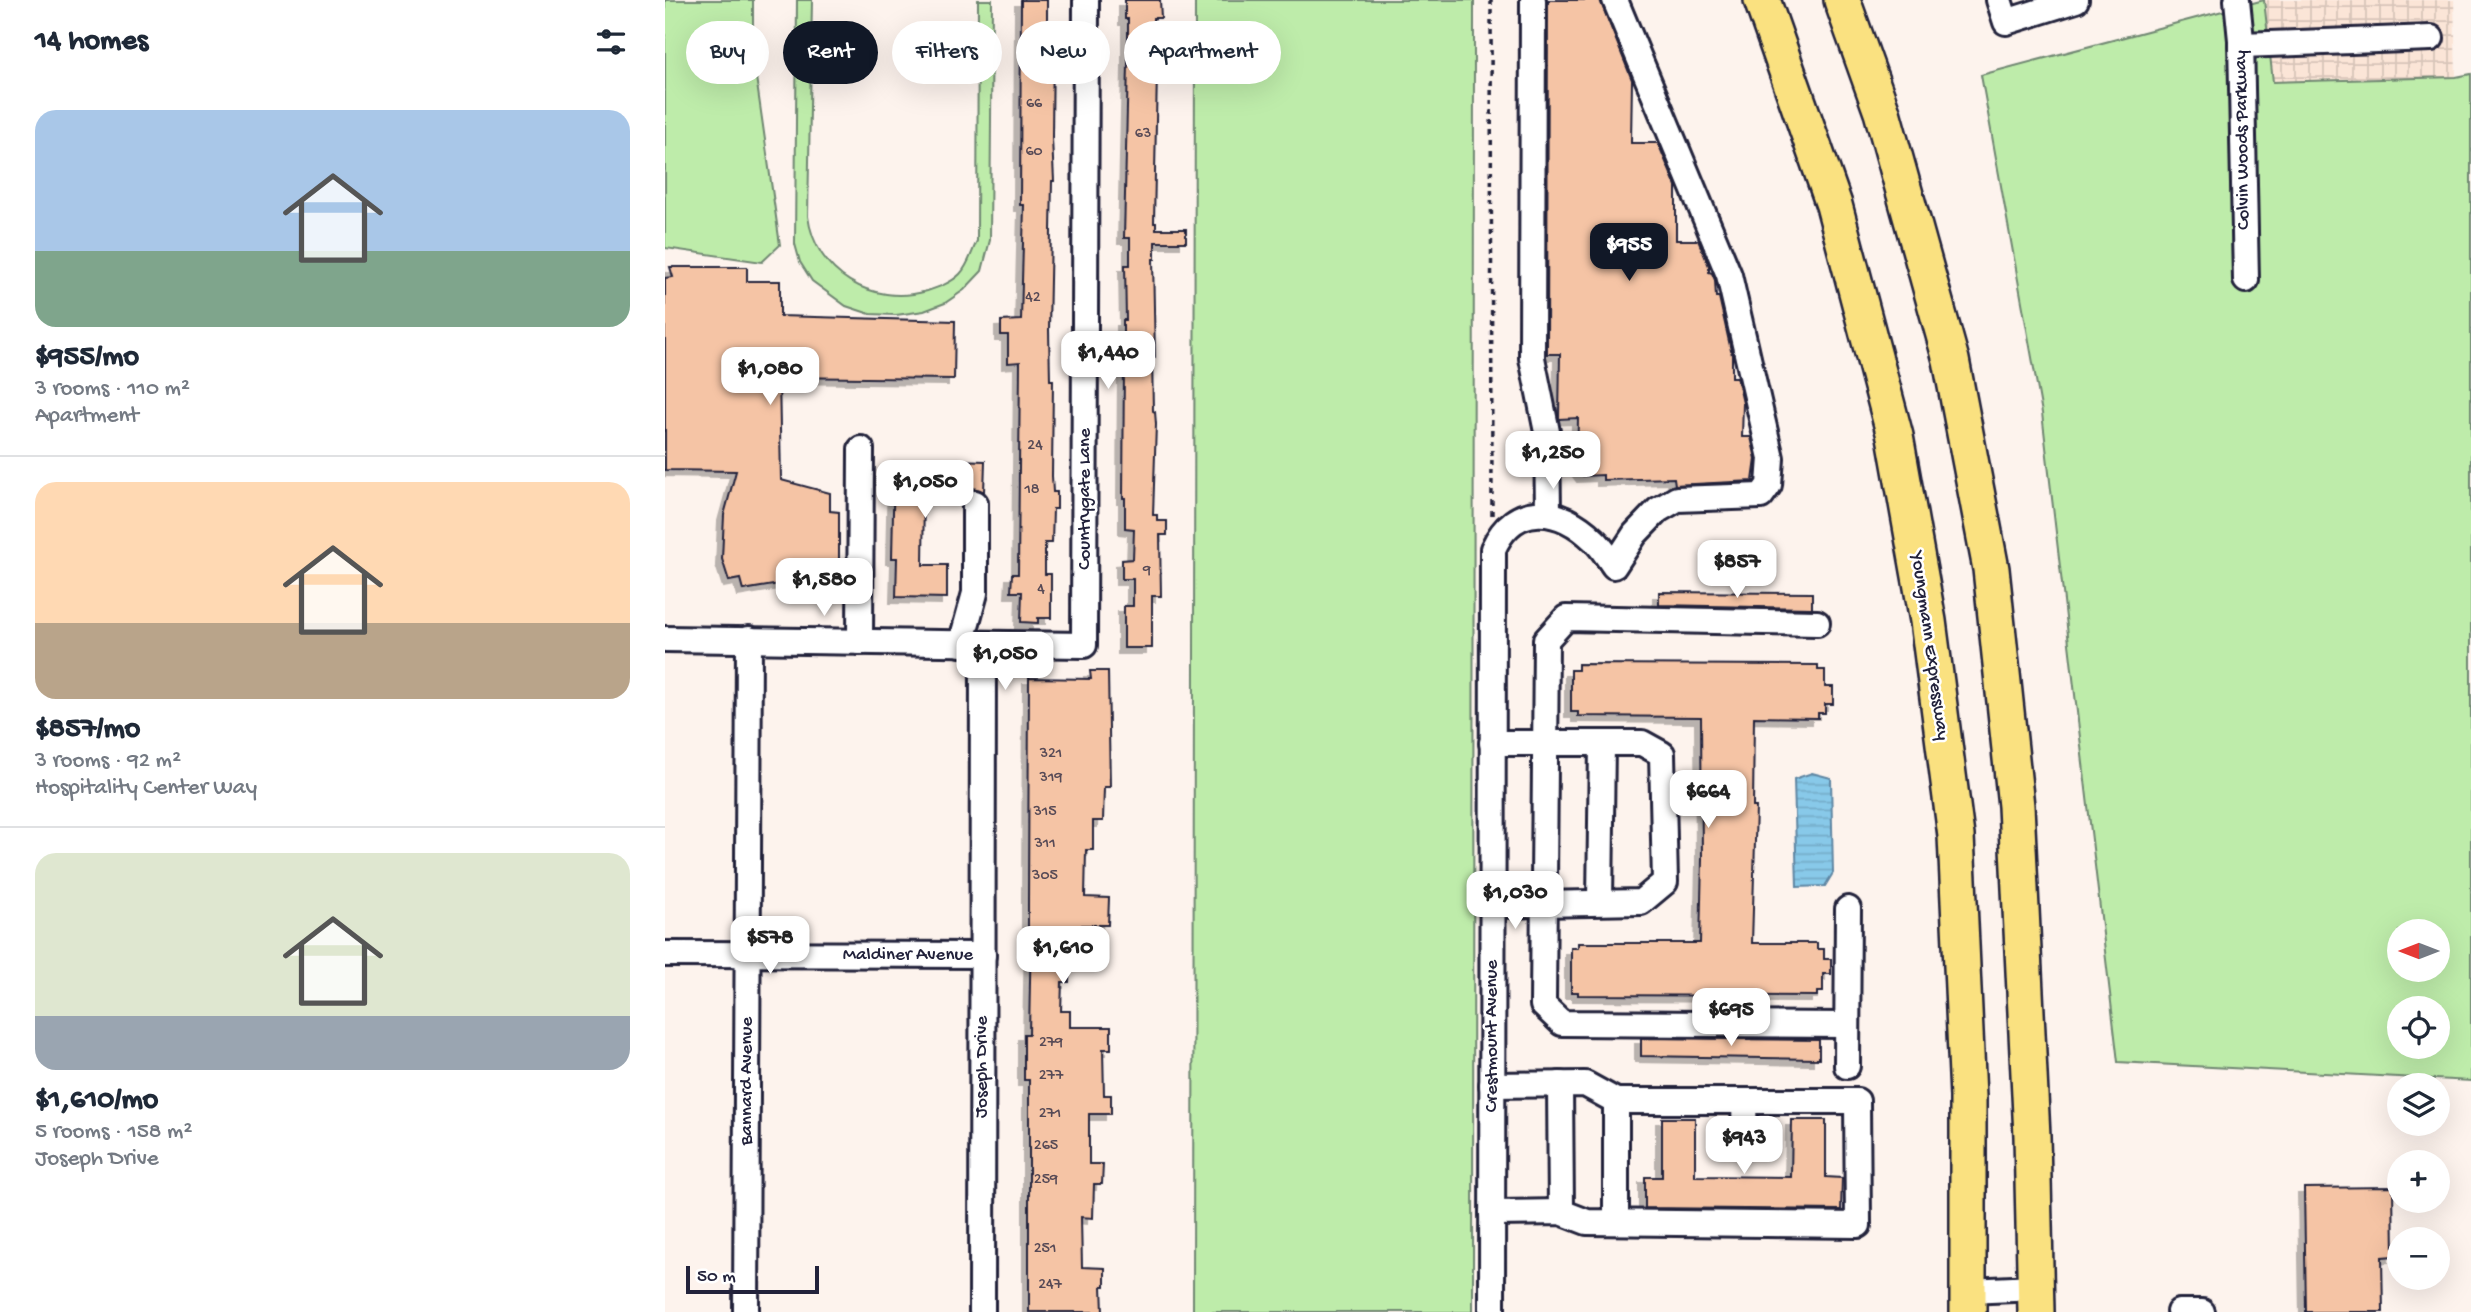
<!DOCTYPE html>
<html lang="en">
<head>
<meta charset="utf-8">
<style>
	:root { --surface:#fff; --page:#f6f6f7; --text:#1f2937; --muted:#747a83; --line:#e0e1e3; --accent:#111827 }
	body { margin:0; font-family:"Gochi Hand",sans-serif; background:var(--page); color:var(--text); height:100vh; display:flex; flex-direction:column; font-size:26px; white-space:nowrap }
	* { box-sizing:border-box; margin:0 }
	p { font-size:23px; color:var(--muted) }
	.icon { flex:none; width:38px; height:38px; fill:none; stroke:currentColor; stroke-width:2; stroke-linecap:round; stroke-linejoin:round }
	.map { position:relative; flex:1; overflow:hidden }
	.sheet { display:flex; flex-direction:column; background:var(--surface); width:665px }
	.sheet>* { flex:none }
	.top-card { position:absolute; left:21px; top:21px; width:665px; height:63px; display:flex; gap:14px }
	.needle { width:46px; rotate:270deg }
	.tools { position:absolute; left:1722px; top:919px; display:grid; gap:14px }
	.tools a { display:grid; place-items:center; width:63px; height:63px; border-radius:50%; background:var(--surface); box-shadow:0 7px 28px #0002; font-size:35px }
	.scale { position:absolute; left:21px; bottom:18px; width:133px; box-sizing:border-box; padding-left:7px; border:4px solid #22223b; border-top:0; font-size:19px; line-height:24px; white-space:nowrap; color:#22223b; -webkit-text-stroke:5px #fff; paint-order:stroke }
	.price { position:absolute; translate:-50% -60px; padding:0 16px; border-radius:14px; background:#fff; color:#222; font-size:23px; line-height:46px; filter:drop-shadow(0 2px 4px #0008) }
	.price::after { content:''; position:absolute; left:50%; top:42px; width:21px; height:16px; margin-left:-10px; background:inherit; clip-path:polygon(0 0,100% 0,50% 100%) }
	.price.selected { background:var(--accent); color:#fff }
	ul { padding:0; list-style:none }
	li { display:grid; align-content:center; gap:14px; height:371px; padding:0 35px }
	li+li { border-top:2px solid var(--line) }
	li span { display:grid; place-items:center; height:217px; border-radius:21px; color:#555 }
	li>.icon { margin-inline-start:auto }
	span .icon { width:126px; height:126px; fill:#fffc; stroke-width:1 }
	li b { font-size:30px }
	h2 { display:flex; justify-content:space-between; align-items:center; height:84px; padding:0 35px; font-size:30px }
	.chip { padding:0 24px; border-radius:32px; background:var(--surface); box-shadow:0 7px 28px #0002; font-size:24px; line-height:63px }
	.chip.selected { background:var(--accent); color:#fff }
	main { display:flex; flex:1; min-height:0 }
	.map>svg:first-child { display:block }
	.industrial { fill:url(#industrial-grid) }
	.green { fill:#beecaa; stroke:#708772; stroke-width:2; fill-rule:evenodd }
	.water { fill:url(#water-rules); stroke:#5f86a3; stroke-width:2 }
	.building { fill:#f5c4a5; stroke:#22223b; stroke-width:2; filter:url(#shadow) }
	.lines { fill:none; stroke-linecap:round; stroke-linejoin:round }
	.minor-casing { stroke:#22223b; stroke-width:30 }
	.highway-casing { stroke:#22223b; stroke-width:40 }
	.path { stroke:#22223b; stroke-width:3.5; stroke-dasharray:5 5; stroke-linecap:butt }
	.minor { stroke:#fff; stroke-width:24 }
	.highway { stroke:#fae180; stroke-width:35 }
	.labels { text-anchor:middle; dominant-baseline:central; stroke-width:5; stroke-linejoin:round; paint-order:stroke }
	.number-label { font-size:16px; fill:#574a56 }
	.street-label { font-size:19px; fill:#22223b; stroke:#fff }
</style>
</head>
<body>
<main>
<section class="sheet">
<h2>14 homes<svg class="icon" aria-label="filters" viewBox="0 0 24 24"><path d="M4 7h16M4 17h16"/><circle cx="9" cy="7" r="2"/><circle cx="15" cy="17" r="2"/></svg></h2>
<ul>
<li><span style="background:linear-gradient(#a9c7e8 65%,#7fa58c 0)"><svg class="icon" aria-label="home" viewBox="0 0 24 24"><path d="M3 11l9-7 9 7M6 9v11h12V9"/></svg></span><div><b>$955/mo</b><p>3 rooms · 110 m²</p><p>Apartment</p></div></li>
<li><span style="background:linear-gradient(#ffd9b3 65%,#b9a48a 0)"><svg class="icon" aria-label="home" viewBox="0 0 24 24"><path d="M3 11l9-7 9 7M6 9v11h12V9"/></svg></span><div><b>$857/mo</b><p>3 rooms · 92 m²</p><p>Hospitality Center Way</p></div></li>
<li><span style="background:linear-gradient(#dfe7d0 75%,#9aa5b1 0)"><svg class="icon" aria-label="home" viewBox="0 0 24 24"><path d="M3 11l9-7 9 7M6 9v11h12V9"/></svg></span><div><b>$1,610/mo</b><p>5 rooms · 158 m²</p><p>Joseph Drive</p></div></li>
</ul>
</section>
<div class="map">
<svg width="1806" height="1312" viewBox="0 0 1806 1312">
	<defs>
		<pattern id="industrial-grid" width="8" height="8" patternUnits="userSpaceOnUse" patternTransform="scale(1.75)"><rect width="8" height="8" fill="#fbe5d7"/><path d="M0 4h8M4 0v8" fill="none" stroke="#d7c4b9"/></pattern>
		<pattern id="water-rules" width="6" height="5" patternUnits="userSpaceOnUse" patternTransform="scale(1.75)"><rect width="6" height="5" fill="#88c9e9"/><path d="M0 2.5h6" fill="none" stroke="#75acc9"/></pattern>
		<filter id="shadow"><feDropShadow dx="-6" dy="6" stdDeviation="0" flood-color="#0004"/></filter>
	</defs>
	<rect width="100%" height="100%" fill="#fdf3ed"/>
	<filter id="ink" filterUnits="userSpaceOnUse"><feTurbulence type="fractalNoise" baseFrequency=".0143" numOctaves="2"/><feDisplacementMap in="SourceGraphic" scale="14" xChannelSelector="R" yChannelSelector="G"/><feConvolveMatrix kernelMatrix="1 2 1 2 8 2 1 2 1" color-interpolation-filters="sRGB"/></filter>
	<g filter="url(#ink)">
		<polygon class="industrial" points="1599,0 1789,0 1791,77 1607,83"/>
		<g class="green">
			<polygon points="0,0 88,0 88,56 115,245 97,262 0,248"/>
			<path d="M132,0H147L143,216C150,273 207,307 262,291C274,287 286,283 295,274C303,266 307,251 312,241L313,0H327L325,240L317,271L299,290L280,303L259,311L231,315L205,314L181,306L147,281L135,262L130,244Z"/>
			<polygon points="530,0 809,0 808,1312 528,1312"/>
			<path d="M1599,0L1608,82L1791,77L1806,74V1081L1453,1062L1377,413L1316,75ZM1734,931H1773V970H1734ZM1734,1008H1773V1046H1734Z"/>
		</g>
		<polygon class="water" points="1147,773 1166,778 1168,873 1160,886 1132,887 1129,779"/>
		<g class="building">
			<polygon points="356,0 382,0 382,43 388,43 387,138 389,181 387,181 384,330 385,380 388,380 387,476 388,492 392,492 392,509 388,509 387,543 380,543 380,574 386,574 386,618 373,618 373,623 356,622 357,592 346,592 347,574 353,574 355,362 343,363 343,335 336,335 336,321 356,320 359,205 355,205"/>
			<polygon points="460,0 495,0 496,18 488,18 488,71 492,71 489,223 491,223 491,229 521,229 521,242 490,242 490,259 488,259 490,357 487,357 488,411 490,412 491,424 488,515 492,515 492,521 502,521 502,535 495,535 496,596 487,596 487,648 459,648 459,606 468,606 468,579 457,579 457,560 468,559 469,529 460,528 460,498 458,498 459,363 465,363 465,336 458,336 458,320 461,320 460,265 465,265 465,238 459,238 463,63 463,19 460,19"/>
			<polygon points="883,0 935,0 967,80 966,143 993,143 1011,186 1011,240 1033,240 1044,266 1044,272 1047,273 1050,280 1051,297 1054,297 1067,355 1067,377 1072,377 1078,403 1077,437 1086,437 1091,459 1088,481 1010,485 1009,478 938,480 938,475 918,476 912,468 913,418 894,419 895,354 882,354"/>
			<polygon points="5,267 82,267 82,281 115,281 115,316 290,321 289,379 114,377 116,480 165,493 165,511 174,512 174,580 144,579 78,590 75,579 64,581 57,559 59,515 71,471 0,470 0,278 8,277"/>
			<polygon points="258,459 320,461 319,492 309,488 299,493 259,492 258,565 282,565 282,598 231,597 232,558 227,558 229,466 258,467"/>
			<polygon points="994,592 1147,593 1147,608 994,605"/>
			<polygon points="913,664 1153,665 1153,670 1160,670 1160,687 1168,687 1168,704 1160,704 1160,713 1153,713 1153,718 1089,717 1088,807 1091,807 1087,943 1152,943 1152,949 1159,949 1159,959 1166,959 1166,974 1158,974 1158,992 1152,992 1152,996 913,995 913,992 906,992 906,948 913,948 913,943 1035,943 1037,859 1036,717 913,716 913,712 906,712 906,670 913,670"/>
			<polygon points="425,671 443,671 445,787 439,787 438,821 428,821 428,850 421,850 420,897 444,898 443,925 417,925 417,928 386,929 385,957 405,957 404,982 397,982 396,1011 405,1011 405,1027 446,1027 446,1049 438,1049 439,1095 446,1095 446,1114 424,1114 424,1164 438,1164 437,1184 429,1184 428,1218 416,1217 417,1267 440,1268 440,1286 437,1286 438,1312 364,1312 364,1080 359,1080 359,1034 364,1034 366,929 363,929 363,905 364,678 426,679"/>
			<polygon points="976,1038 1154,1040 1154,1059 976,1056"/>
			<polygon points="997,1118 1030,1118 1030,1176 1126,1177 1127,1120 1161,1120 1161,1177 1177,1178 1176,1210 980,1208 980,1177 997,1177"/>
			<polygon points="1728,1187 1729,1256 1717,1257 1718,1312 1641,1312 1639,1188"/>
		</g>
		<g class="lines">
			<defs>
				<g id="minor">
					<polyline points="868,0 867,358 882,432 883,513"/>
					<polyline points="1334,0 1341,22 1411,0"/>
					<polyline points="1572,0 1576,40 1581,280"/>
					<polyline points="1576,45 1766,38"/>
					<polyline points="1152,623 901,618 881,640 878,1005 897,1023 1181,1025"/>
					<polyline points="0,639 419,645 421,0"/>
					<polyline points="195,642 196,449"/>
					<polyline points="296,644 310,593 310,503"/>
					<polyline points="935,902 937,743"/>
					<polyline points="827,905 976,902 1000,882 997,754 977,743 827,743"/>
					<polyline points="0,954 318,955"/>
					<polyline points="1182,1066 1183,909"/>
					<polyline points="895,1084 896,1212"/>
					<polyline points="951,1101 951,1222"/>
					<polyline points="1079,1101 1080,1146"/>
					<polyline points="827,1213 896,1212 922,1222 1193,1225 1192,1101 951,1101 920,1084 827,1085"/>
					<polyline points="1303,1291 1371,1288"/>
					<polyline points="81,1312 84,639"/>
					<polyline points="317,1312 318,644"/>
					<path d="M827,1312L828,549C850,500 895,507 929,540C937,547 943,558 949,566L970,534L993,510L1012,499L1096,496L1104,485L1106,458L1064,275L950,0"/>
					<polyline points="1514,1312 1537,1312"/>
				</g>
				<g id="highway">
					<polyline points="1097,0 1169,205 1230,436 1263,621 1291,836 1303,1097 1303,1312"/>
					<polyline points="1177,0 1217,112 1286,360 1326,569 1351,806 1367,1136 1371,1312"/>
				</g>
			</defs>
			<use href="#minor" class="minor-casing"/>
			<use href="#highway" class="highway-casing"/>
			<polyline class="path" points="826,0 827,515"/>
			<use href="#minor" class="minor"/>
			<use href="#highway" class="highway"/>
		</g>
	</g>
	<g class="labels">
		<g class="number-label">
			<text x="369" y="104">66</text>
			<text x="478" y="134">63</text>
			<text x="369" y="152">60</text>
			<text x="368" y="298">42</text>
			<text x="370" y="446">24</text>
			<text x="367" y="490">18</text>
			<text x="482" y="571">9</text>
			<text x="376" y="590">4</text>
			<text x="386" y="754">321</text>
			<text x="386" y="778">319</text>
			<text x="380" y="812">315</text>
			<text x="380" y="844">311</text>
			<text x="380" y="876">305</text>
			<text x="386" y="1043">279</text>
			<text x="386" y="1076">277</text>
			<text x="385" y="1114">271</text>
			<text x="381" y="1146">265</text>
			<text x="381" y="1180">259</text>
			<text x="380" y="1249">251</text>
			<text x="385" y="1285">247</text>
		</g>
		<g class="street-label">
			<text transform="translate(1578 140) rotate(-91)">Colvin Woods Parkway</text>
			<text transform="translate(420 499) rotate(-90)">Countrygate Lane</text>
			<text transform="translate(1264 646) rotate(82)">Youngmann Expressway</text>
			<text x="243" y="955">Maldiner Avenue</text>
			<text transform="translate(827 1036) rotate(-90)">Crestmount Avenue</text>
			<text transform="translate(317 1067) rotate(-90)">Joseph Drive</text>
			<text transform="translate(82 1081) rotate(-90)">Bannard Avenue</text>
		</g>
	</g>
</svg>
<div class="tools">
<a><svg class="needle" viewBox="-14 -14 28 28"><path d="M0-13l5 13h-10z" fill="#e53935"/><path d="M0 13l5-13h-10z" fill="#747a83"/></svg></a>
<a><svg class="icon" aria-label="locate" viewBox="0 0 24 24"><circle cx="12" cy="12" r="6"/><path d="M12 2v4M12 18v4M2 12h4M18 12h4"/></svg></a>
<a><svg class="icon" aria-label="layers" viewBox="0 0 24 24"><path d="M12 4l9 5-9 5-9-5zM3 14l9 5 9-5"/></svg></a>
<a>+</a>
<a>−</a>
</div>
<div class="scale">50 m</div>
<b class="price selected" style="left:964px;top:283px">$955</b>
<b class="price" style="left:443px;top:391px">$1,440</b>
<b class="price" style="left:105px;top:407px">$1,080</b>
<b class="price" style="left:888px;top:491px">$1,250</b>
<b class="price" style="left:260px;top:520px">$1,050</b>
<b class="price" style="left:1072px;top:600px">$857</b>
<b class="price" style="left:159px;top:618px">$1,580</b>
<b class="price" style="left:340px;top:692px">$1,050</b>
<b class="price" style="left:1043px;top:830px">$664</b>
<b class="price" style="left:850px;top:931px">$1,030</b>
<b class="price" style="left:105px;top:976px">$578</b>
<b class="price" style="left:398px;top:986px">$1,610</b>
<b class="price" style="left:1066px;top:1048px">$695</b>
<b class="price" style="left:1079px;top:1176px">$943</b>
<div class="top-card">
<a class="chip">Buy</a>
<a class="chip selected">Rent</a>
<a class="chip">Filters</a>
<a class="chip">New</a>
<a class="chip">Apartment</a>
</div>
</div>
</main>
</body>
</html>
